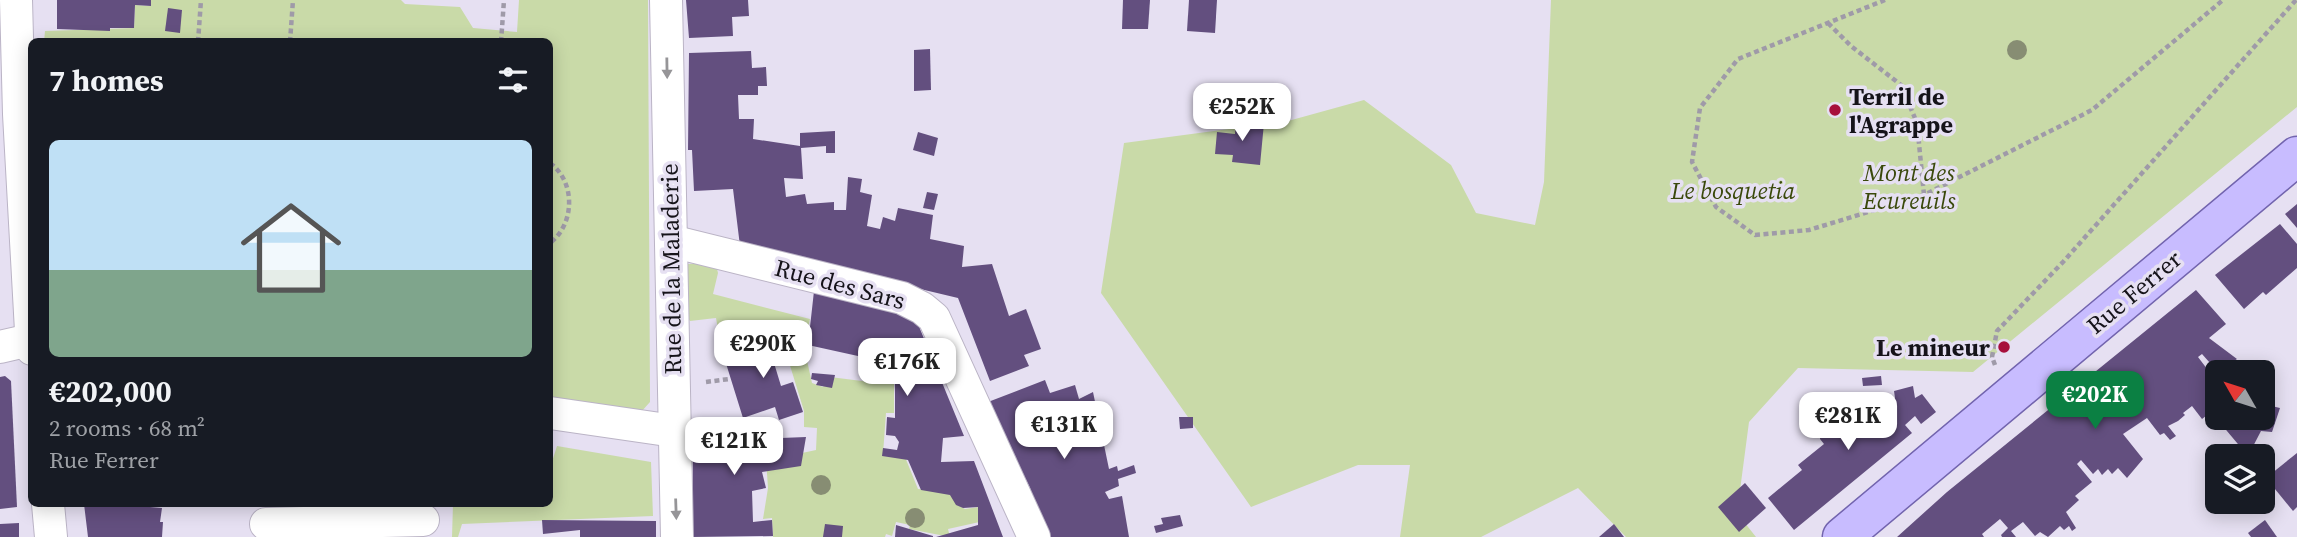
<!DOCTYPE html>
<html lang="en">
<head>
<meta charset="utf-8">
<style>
	:root { --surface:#171b24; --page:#242831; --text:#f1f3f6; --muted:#9ea1a6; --line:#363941; --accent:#0b8043 }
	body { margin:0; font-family:"Source Serif 4",serif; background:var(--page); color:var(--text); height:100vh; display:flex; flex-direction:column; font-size:26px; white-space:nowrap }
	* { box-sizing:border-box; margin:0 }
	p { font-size:23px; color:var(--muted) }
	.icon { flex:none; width:38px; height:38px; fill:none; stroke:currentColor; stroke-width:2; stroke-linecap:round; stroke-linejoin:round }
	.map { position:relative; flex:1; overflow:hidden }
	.panel { position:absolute; left:28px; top:38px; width:525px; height:469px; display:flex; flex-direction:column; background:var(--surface); border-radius:10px; box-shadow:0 4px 18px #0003 }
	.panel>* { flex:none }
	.needle { width:46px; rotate:309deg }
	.tools { position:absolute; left:2205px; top:360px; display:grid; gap:14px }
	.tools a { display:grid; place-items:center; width:70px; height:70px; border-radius:10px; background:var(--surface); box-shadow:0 4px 18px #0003; font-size:35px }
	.price { position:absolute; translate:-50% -60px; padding:0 16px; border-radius:14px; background:#fff; color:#222; font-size:23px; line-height:46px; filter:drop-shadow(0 2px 4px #0008) }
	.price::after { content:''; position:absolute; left:50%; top:42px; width:21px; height:16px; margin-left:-10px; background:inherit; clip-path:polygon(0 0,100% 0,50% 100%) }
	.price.active { background:var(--accent); color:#fff }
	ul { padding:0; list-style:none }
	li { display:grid; align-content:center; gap:14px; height:371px; padding:0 21px }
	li+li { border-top:2px solid var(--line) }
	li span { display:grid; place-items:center; height:217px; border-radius:10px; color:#555 }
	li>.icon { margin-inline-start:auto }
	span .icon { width:126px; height:126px; fill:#fffc; stroke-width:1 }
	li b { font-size:30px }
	h2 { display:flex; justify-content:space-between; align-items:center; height:84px; padding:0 21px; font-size:30px }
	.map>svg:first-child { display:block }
	.green { fill:#c9daa8 }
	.building { fill:#634f7f }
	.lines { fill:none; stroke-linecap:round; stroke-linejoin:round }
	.minor-casing { stroke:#bbb4c6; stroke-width:34 }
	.major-casing { stroke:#7264ae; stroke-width:41 }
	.path { stroke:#9f9aa8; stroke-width:4.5; stroke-dasharray:5 3.5; stroke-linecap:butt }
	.minor { stroke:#fff; stroke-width:32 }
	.major { stroke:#c8bcff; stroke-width:38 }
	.tree { fill:#878d73 }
	.oneway { fill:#969598 }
	.poi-dot { fill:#a70f3c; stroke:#e6e0f2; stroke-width:2.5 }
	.labels { text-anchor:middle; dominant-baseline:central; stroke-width:7; stroke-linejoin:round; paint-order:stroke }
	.poi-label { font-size:24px; font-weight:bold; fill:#151319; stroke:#e6e0f2; text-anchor:start }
	.park-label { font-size:24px; font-style:italic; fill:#3a490b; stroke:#e6e0f2 }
	.street-label { font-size:24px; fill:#151319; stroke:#e6e0f2 }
</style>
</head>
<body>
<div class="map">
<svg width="2297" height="537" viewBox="0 0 2297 537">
	<rect width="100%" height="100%" fill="#e6e0f2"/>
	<g class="green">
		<polygon points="151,0 401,0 405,4 460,7 473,28 517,32 519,0 648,0 650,402 641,412 550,397 550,42 44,42 45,31 134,28 135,5 151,6"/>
		<polygon points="1551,0 2297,0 2297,107 1973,372 1798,368 1749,422 1737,513 1756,537 1626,537 1578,488 1481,537 1400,537 1410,465 1358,465 1251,507 1101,293 1124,143 1288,121 1364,100 1451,165 1476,213 1535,225 1544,182"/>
		<polygon points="708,263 716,265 718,273 713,294 810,319 807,334 791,335 722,352 716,318 690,321 685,314 688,264"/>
		<polygon points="806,356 812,383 823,387 830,377 870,382 894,382 894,413 886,413 883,454 905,457 918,489 952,491 956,504 965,509 979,507 984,521 948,529 950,537 909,529 910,525 896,522 892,536 886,534 885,537 773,537 772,518 763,519 768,488 766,459 802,460 802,453 816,450 817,428 804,427 804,411 788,359"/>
		<polygon points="557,446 651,462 653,516 462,524 458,537 452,537 453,504 550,504 550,468"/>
	</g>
	<g class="building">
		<polygon points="57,0 151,0 151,6 135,5 134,28 110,28 110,31 57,29"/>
		<polygon points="686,0 748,0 749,16 732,17 733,36 689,38"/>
		<polygon points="1123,0 1150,0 1148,29 1122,29"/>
		<polygon points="1189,0 1217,0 1215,33 1187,31"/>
		<polygon points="168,8 182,10 180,33 165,31"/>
		<polygon points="930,49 931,90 914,91 914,50"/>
		<polygon points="751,51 752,68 766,67 767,86 758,86 758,95 738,95 739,119 754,119 753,139 800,146 800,133 835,131 835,153 826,153 826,146 801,148 803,179 784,178 786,197 805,194 807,204 834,202 834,210 846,210 848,177 862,179 860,192 872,195 867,226 880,229 883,217 895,221 898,208 933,215 930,239 964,246 962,267 992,264 1009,316 1026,309 1041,349 1024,355 1029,366 990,381 958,298 740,246 733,189 694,191 692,150 688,150 689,53"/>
		<polygon points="1236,120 1264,123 1260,165 1232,162 1233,155 1215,154 1217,132 1235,134"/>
		<polygon points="918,132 938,138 934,156 913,150"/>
		<polygon points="927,192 938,194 934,210 923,208"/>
		<polygon points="2297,204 2297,228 2285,214"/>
		<polygon points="2280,224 2297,244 2297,268 2266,295 2263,292 2244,309 2215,275"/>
		<polygon points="2196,290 2226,324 2209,338 2237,359 2218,372 2202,354 2198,357 2217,382 2217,418 2263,418 2263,404 2280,408 2272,432 2261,431 2248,456 2211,412 2202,419 2192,406 2183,413 2185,415 2178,421 2168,426 2176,436 2170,440 2164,433 2160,435 2147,418 2123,434 2143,459 2127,478 2118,468 2112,474 2108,469 2102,475 2098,469 2093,474 2081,460 2077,464 2092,482 2075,496 2079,500 2066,512 2076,528 2072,531 2069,526 2064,530 2060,526 2048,537 2040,532 2035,536 2023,522 2011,531 2016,537 2002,537 2001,535 2008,528 2000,519 1982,534 1984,537 1897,537 1947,492"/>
		<polygon points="814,291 907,314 918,324 964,436 943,438 941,462 974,461 1003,537 936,537 978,525 978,507 963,508 956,505 950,495 921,490 908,460 882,456 883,448 897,450 899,442 895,436 886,435 887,417 895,418 895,383 874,378 867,358 808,345"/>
		<polygon points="778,339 780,345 792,341 796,356 774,363 781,386 793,382 803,412 779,420 775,407 743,418 724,357"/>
		<polygon points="812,373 835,375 832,388 816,385 818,381 811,379"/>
		<polygon points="5,376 11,381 17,507 0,509 0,377"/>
		<polygon points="1881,376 1882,385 1863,386 1862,378"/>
		<polygon points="1045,380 1050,393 1075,385 1079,399 1093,392 1109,469 1117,466 1118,471 1134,465 1136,473 1118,479 1119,486 1105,492 1109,499 1122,496 1129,537 1045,537 1030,488 988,402"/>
		<polygon points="1913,386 1915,398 1922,394 1936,412 1921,424 1915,416 1905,425 1912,433 1794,530 1768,498 1802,470 1798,465 1824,444 1820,439 1821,409 1829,410 1836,404 1843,412 1869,408 1895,398 1894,391"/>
		<polygon points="1179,417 1193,417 1193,428 1180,429"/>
		<polygon points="725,420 726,426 753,422 755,439 806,437 801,466 762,472 766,488 752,491 753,522 772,520 773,536 692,537 693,450 689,428"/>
		<polygon points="2297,453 2297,507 2293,511 2266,478"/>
		<polygon points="1745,483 1766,508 1739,532 1718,507"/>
		<polygon points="84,504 150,504 150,507 162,508 160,522 163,522 162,537 88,537"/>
		<polygon points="1180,515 1183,526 1156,533 1154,526 1163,524 1161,518"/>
		<polygon points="542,520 656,521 656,537 580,537 580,530 543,534"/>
		<polygon points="2265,520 2277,537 2251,537 2248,533"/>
		<polygon points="19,523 19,537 0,537 0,524"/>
		<polygon points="825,524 843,526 842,537 823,537"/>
		<polygon points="1614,524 1624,537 1599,537"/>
		<polygon points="896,525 933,536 933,537 895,537"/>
	</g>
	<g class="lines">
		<defs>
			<g id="minor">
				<polyline points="16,0 19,114 32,349"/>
				<polyline points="666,0 677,537"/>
				<polyline points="671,241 902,298 922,308 934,318 1034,537"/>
				<polyline points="0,347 30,340"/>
				<polyline points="550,413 674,431"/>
				<polyline points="48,504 51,537"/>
				<polyline points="342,522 423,520"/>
				<polyline points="266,524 342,522 343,504"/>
			</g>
			<polyline id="major" points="1842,537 2297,156"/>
		</defs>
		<use href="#minor" class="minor-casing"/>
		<use href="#major" class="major-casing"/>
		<g class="path">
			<polyline points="1885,0 1738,59 1700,108 1692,162 1716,207 1755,235 1809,230 1924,195 2092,110 2223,0"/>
			<polyline points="1828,23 1851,46 1901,85 1917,123 1924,195"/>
			<polyline points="198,42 201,0"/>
			<polyline points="290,42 293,0"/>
			<polyline points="501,42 504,0"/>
			<path d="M550,163C576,182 575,224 550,243"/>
			<polyline points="1995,365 1992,357 1997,331 2063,262 2296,0"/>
			<polyline points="706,382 729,379"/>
		</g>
		<use href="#minor" class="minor"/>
		<use href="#major" class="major"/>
	</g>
	<g class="tree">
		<circle cx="2017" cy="50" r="10"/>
		<circle cx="821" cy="485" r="10"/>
		<circle cx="915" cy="518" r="10"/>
	</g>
	<defs><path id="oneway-solid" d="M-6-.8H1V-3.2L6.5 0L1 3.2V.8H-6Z" transform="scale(1.75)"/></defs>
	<g class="oneway">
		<use href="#oneway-solid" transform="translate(667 68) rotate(89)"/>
		<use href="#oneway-solid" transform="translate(676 509) rotate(88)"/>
	</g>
	<g class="poi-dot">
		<circle cx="1835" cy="110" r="7"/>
		<circle cx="2004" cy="347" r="7"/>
	</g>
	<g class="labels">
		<g class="poi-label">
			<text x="1849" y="96">Terril de<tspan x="1849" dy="28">l'Agrappe</tspan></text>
			<text x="1990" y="347" text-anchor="end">Le mineur</text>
		</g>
		<g class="park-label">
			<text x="1909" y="172">Mont des<tspan x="1909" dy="28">Ecureuils</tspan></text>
			<text x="1733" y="190">Le bosquetia</text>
		</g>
		<g class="street-label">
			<text transform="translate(671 269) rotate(-91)">Rue de la Maladerie</text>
			<text transform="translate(840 284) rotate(15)">Rue des Sars</text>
			<text transform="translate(2134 292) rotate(-40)">Rue Ferrer</text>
		</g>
	</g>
</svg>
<div class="tools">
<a><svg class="needle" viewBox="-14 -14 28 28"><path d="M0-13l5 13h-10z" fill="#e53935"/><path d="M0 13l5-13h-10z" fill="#9ea1a6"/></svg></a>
<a><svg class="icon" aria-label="layers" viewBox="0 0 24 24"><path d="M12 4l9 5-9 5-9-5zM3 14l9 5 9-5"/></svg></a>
</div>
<b class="price" style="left:1242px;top:143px">€252K</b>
<b class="price" style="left:763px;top:380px">€290K</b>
<b class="price" style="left:907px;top:398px">€176K</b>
<b class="price active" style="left:2095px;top:431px">€202K</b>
<b class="price" style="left:1848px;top:452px">€281K</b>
<b class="price" style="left:1064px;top:461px">€131K</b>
<b class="price" style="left:734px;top:477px">€121K</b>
<section class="panel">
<h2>7 homes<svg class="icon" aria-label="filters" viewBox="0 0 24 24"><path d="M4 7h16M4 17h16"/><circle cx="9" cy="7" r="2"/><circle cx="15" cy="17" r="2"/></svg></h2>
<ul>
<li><span style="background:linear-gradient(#bfe0f5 60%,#7fa58c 0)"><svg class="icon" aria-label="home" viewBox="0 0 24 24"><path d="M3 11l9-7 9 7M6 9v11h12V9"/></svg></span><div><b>€202,000</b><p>2 rooms · 68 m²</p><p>Rue Ferrer</p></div></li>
</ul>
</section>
</div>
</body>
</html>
